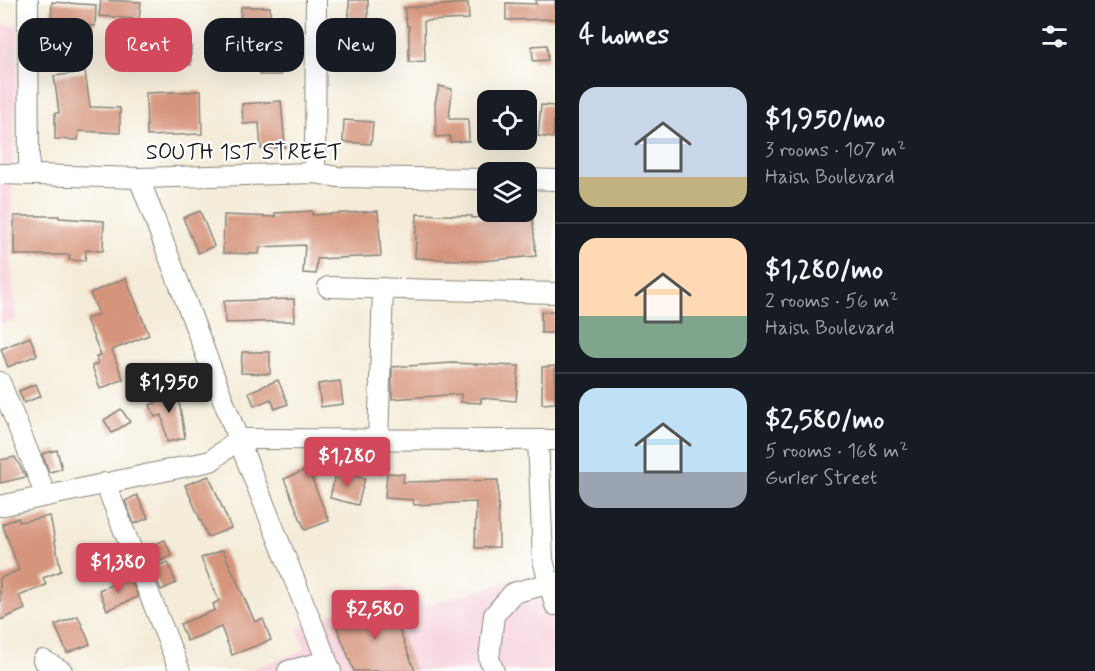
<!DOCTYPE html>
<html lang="en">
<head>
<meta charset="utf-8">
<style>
	:root { --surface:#171b24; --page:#242831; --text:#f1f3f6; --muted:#9ea1a6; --line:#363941; --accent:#d1495b }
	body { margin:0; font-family:Mynerve,sans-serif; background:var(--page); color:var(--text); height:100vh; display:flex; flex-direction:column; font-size:22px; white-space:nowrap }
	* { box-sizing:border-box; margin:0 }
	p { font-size:20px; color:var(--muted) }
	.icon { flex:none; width:33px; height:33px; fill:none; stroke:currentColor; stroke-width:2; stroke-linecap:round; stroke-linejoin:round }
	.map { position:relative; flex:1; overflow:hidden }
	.panel { display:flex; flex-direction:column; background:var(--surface); width:540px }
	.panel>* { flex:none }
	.guide { position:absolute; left:18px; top:18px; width:447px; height:54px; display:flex; gap:12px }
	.tools { position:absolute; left:477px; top:90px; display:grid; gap:12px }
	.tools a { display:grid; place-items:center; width:60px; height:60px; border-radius:12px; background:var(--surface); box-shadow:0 6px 24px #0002; font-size:30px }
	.price { position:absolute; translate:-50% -51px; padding:0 14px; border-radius:6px; background:var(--accent); color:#fff; font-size:20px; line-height:39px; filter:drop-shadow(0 2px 3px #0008) }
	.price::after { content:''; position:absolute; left:50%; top:36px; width:18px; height:14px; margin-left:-9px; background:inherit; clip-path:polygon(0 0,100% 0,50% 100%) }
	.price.selected { background:#222; color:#fff }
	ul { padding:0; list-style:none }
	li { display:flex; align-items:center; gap:18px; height:150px; padding:0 24px }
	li+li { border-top:2px solid var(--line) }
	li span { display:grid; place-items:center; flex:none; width:168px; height:120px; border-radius:18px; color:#555 }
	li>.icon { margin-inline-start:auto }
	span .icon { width:72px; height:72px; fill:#fffc; stroke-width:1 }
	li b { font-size:26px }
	h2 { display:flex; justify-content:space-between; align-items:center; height:72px; padding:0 24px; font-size:26px }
	.pill { padding:0 21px; border-radius:18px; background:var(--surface); box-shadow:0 6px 24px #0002; font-size:21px; line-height:54px }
	.pill.selected { background:var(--accent); color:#fff }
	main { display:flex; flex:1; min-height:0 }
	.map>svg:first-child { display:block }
	.built { fill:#f6cfd9 }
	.building { fill:#d5947c }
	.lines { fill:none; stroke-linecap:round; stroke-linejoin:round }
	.minor-casing { stroke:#88847a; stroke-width:22 }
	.minor { stroke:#fff; stroke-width:20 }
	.labels { text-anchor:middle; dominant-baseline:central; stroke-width:4.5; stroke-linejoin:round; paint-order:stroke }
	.street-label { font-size:22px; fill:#1c1c1c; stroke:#fff }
</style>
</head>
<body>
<main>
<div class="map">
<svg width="555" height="671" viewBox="0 0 555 671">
	<rect width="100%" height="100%" fill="#fff"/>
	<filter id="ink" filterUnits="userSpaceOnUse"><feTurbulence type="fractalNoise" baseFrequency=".0167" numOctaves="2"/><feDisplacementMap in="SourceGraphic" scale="12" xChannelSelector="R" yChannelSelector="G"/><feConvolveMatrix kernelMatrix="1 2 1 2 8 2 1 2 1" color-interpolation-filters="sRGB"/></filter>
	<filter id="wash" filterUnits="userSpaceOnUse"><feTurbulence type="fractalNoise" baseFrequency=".008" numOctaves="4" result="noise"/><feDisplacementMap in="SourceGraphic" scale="24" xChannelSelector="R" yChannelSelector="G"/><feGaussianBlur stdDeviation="1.35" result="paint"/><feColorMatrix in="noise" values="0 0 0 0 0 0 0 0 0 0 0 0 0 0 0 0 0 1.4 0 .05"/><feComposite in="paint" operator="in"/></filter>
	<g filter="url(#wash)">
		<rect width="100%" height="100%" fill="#f4ecd8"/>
		<g class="built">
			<polygon points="0,25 18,25 10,249 16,319 0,324"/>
			<polygon points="555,569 555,671 246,671 305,650 298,628 398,585 425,605"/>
		</g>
		<g id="blocks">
			<g class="building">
				<polygon points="101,0 141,2 139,19 99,16"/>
				<rect x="349" y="0" width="19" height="20"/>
				<polygon points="536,0 555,0 555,19 506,20 506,3 536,4"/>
				<polygon points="52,2 96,5 95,26 51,23"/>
				<polygon points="468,3 469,19 424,21 425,61 409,62 409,26 407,26 404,8"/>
				<polygon points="241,7 270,7 270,21 240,21"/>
				<polygon points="547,45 548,60 533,61 532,46"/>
				<polygon points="191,46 191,65 158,66 158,47"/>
				<polygon points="261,47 282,48 281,75 260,75"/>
				<polygon points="85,72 90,107 120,108 120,133 79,131 78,140 55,139 55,113 59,113 54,76"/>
				<polygon points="439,86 452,89 449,119 468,119 469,141 450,142 450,136 436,137 435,103"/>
				<polygon points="201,91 202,134 147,136 146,93"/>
				<polygon points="281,101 285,147 261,149 259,123 243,124 242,104"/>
				<polygon points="541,105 555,106 553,138 538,136"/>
				<polygon points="344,120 373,122 371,144 343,142"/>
				<polygon points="200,211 214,246 198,253 183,218"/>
				<polygon points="312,211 312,215 378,211 381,256 317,259 316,274 303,273 305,245 260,247 259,254 223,253 224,215 275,217 275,213"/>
				<polygon points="532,213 536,256 481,261 415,258 417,214 472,216 472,218"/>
				<polygon points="14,216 59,216 59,218 104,221 103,251 86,250 85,261 69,260 70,255 14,255"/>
				<polygon points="126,278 149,335 112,350 123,379 100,389 92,366 98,363 96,357 101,355 86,319 99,314 90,293"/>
				<polygon points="294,299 295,321 225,323 224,301"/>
				<polygon points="555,311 555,333 541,333 541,312"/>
				<polygon points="30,337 37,355 8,367 1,349"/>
				<polygon points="242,352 270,352 270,374 241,373"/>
				<polygon points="453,363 519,366 516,401 481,398 481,403 461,402 461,394 392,399 392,367"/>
				<polygon points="555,366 555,403 542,404 542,367"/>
				<polygon points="278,380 288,404 275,409 271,399 254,406 249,392"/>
				<polygon points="340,381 343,404 321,407 318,384"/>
				<polygon points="36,384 41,396 24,403 19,391"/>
				<polygon points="172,386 180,407 185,438 167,442 162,415 155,417 150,405 157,402 153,394"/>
				<polygon points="121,409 130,422 112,433 104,420"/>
				<polygon points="57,450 62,469 49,472 42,454"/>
				<polygon points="15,457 26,477 0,483 0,460"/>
				<polygon points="308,469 329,521 305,530 284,479"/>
				<polygon points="336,471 365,478 358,505 330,498"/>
				<polygon points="387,473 404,474 403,482 498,480 499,547 475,548 476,502 414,505 413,500 385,498"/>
				<polygon points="209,476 231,528 208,537 185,485"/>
				<polygon points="137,495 148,518 134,524 125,501"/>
				<polygon points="50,516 61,571 43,578 46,585 19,596 25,609 0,620 0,578 19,570 2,524 18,518 19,522"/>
				<polygon points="165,540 172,556 157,563 150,546"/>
				<polygon points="223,550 255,622 263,619 271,640 232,655 221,627 187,641 180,624 215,610 213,604 219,601 201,558"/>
				<polygon points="168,562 176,583 161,590 152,568"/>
				<polygon points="130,577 138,597 107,610 99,590"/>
				<polygon points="388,601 415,671 354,671 335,622"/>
				<polygon points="78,616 90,644 67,653 55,625"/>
			</g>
		</g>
	</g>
	<g filter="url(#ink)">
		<use href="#blocks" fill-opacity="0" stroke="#88847a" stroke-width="1.5"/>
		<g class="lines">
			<defs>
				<g id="minor">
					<polyline points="28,0 29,173"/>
					<polyline points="315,173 316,0"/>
					<polyline points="0,174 139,178 315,173 338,177 488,179"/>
					<polyline points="139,178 238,439 331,671"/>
					<polyline points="526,179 555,180"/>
					<polyline points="328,287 555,293"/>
					<polyline points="0,382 46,496"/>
					<polyline points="538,440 543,560 555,605"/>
					<polyline points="378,441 383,288"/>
					<polyline points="105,483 180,671"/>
					<polyline points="0,506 211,461 238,439 555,440"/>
					<polyline points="43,660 62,671"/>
					<polyline points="288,671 327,661"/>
					<polyline points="494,671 489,659 494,615 513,593 555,582"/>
				</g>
			</defs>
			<use href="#minor" class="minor-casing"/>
			<use href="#minor" class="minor"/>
		</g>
	</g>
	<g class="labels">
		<g class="street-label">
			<text x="244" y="153">SOUTH 1ST STREET</text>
		</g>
	</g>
</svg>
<div class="tools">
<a><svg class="icon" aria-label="locate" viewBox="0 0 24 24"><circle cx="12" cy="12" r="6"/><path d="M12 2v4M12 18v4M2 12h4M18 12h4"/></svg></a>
<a><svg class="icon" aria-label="layers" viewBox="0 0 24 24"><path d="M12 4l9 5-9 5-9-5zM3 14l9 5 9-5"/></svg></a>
</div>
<b class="price selected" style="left:169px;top:414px">$1,950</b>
<b class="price" style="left:347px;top:488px">$1,280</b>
<b class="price" style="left:118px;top:594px">$1,380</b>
<b class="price" style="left:375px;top:641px">$2,580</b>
<div class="guide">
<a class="pill">Buy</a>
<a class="pill selected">Rent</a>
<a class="pill">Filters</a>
<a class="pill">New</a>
</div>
</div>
<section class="panel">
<h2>4 homes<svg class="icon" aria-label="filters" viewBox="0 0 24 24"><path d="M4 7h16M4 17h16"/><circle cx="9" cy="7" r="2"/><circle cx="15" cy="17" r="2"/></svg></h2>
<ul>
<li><span style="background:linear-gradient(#c9d6e8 75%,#c2b280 0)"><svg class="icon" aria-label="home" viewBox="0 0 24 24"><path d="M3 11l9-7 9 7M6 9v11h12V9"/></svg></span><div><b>$1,950/mo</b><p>3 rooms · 107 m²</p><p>Haish Boulevard</p></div></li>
<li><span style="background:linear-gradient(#ffd9b3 65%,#7fa58c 0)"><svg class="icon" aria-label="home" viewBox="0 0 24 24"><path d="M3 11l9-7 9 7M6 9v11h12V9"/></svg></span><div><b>$1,280/mo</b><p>2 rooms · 56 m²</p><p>Haish Boulevard</p></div></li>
<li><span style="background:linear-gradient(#bfe0f5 70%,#9aa5b1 0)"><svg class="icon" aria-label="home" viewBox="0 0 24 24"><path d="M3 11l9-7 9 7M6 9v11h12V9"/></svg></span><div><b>$2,580/mo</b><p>5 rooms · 168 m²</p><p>Gurler Street</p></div></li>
</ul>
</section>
</main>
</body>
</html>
